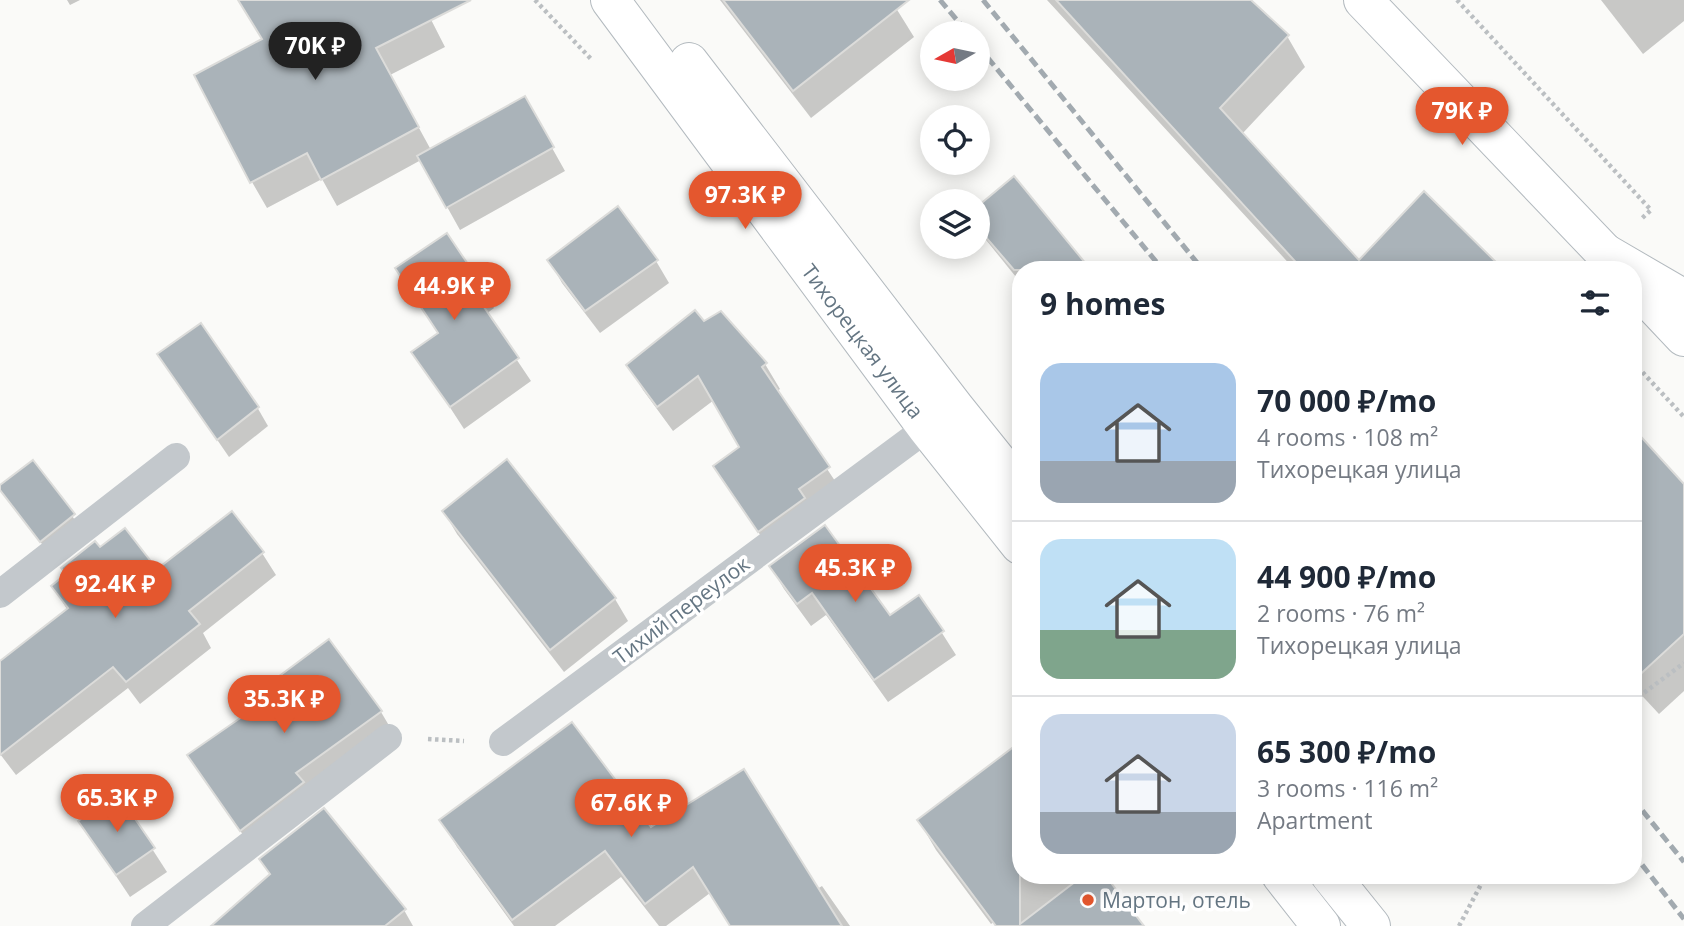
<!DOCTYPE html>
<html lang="en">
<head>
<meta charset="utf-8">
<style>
	:root { --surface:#fff; --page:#f6f6f7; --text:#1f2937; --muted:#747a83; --line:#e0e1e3; --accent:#e4572e }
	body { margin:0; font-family:"Open Sans",sans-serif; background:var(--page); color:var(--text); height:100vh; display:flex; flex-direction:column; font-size:26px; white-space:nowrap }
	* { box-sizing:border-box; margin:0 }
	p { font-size:23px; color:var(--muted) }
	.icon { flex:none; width:38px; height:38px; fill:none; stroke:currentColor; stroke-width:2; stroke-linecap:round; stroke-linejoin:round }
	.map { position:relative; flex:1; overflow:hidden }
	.side { position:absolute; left:1012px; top:261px; width:630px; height:623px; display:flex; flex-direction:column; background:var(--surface); border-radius:28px; box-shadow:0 4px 18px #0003 }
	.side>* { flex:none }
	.needle { width:46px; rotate:261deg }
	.fabs { position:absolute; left:920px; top:21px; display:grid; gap:14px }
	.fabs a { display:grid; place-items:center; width:70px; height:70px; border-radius:50%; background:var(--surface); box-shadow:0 4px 18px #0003; font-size:35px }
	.price { position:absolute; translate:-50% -60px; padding:0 16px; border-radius:24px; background:var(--accent); color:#fff; font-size:23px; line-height:46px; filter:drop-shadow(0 2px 4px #0008) }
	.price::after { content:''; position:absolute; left:50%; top:42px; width:21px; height:16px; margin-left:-10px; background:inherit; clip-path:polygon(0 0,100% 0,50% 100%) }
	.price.active { background:#222; color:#fff }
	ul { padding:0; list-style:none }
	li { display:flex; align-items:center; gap:21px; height:175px; padding:0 28px }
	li+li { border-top:2px solid var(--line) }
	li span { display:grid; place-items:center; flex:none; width:196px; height:140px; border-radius:21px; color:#555 }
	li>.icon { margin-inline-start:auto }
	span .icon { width:84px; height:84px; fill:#fffc; stroke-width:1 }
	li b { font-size:30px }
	h2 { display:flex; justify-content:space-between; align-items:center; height:84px; padding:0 28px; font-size:30px }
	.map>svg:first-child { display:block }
	.shadow { fill:#0003 }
	.building { fill:#aab3b9; stroke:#dcdcda; stroke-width:2 }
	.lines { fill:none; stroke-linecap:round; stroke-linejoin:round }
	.secondary-casing { stroke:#b3babf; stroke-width:40 }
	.path { stroke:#bbbfc2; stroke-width:4.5; stroke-dasharray:3.5 3.5; stroke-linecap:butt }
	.service { stroke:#c3c8cc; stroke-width:28 }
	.secondary { stroke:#fff; stroke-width:38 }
	.rail { stroke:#a2aab0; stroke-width:5; stroke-dasharray:10 5; stroke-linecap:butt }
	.poi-dot { fill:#e4572e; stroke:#fff; stroke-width:2.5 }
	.labels { text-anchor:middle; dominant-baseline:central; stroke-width:7; stroke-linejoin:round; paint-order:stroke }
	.street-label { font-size:21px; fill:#657683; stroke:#fff }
	.poi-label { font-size:21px; fill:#657683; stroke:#fff; text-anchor:start }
</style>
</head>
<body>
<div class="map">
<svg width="1684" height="926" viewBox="0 0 1684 926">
	<rect width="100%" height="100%" fill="#fafaf8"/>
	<g class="shadow">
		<polygon points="67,0 80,0 70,5"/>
		<polygon points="239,0 421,0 445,47 390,75 431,150 524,98 565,171 460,230 421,160 337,206 322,179 267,208 252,182 264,40"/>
		<polygon points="720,0 891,0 914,37 811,118"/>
		<polygon points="1047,0 1249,0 1287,36 1305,67 1242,134 1359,263 1501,270 1295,270"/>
		<polygon points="1601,0 1684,0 1684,21 1643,54"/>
		<polygon points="978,208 1020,270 1020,282 978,230"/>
		<polygon points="447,235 494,308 486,314 531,381 464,429 414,352 439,334 397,269"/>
		<polygon points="549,260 656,261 669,283 600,333 562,283"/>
		<polygon points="703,324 765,364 780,389 776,392 843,493 774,556 715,466 742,448 714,400 673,431 643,390 628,365"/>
		<polygon points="159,355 257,407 268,426 229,457"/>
		<polygon points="1633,430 1684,486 1684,691 1659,714 1633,686"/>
		<polygon points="33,462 80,527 48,552 0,488"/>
		<polygon points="444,512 615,599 628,621 564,672 457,534"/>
		<polygon points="100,550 157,572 262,553 276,575 203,633 211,648 140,704 128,688 16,775 0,754 0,664 68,611 53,586"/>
		<polygon points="771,567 889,618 919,597 956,655 888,702 826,615 811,626 784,589"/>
		<polygon points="381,712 394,734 255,853 190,755"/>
		<polygon points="1015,748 1020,756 1020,875 1104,875 1143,926 999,926 995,921 991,924 936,850 919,821"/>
		<polygon points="118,796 167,872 130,897 80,822"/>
		<polygon points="442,821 651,829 817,889 822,886 850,926 733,926 710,893 666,926 659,926 621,877 555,926 514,926 457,847"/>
		<polygon points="271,876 404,910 413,926 214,926"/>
	</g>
	<g class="building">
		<polygon points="238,0 471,0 376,48 419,127 321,180 307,153 250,183 194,75 262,39"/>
		<polygon points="723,0 909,0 793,91"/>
		<polygon points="1056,0 1251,0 1289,35 1220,108 1359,260 1424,191 1504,270 1303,270"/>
		<polygon points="525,96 554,147 446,208 417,156"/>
		<polygon points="1014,176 1091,270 1014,270 978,228 978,206"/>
		<polygon points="618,206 658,260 585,311 547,260"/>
		<polygon points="447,233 482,285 473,291 519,358 450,407 411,352 438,333 395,268"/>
		<polygon points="695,310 704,321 721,311 767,363 762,367 830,467 799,489 805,498 758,532 713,466 739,447 698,376 657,407 626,365"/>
		<polygon points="201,323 259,407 217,440 157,354"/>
		<polygon points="1633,428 1684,484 1684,634 1633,681"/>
		<polygon points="507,459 616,598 550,650 442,511"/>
		<polygon points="33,460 75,514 40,542 0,490 0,485"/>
		<polygon points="232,511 264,552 189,611 200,624 126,682 113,667 0,755 0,661 68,608 51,586 66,574 61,568 95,541 100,547 125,528 157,569"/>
		<polygon points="825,525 890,615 919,595 944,631 874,680 812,593 797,604 769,566"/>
		<polygon points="329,639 382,711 296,773 304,782 240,831 187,755 285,687 278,677"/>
		<polygon points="572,722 651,827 744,769 842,926 730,926 693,867 645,904 605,851 512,920 439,820"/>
		<polygon points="1020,742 1020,924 1084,875 1105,875 1144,926 996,926 917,820"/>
		<polygon points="118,794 155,848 116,875 78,821"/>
		<polygon points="324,808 406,909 385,926 211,926 270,874 259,859"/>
	</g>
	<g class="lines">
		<defs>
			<g id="secondary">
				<polyline points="610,0 927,428 1020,545"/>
				<polyline points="1363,0 1621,270"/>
				<polyline points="689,62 955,408 1020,489"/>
				<polyline points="1605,253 1684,299"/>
				<polyline points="1634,284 1684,337"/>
				<polyline points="1281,875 1321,926"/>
				<polyline points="1330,875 1371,926"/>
			</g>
		</defs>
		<use href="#secondary" class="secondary-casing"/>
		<g class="path">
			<polyline points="535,0 592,60"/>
			<polyline points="1457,0 1651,210 1640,220"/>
			<polyline points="1633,362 1684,417"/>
			<polyline points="1633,701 1684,663"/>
			<polyline points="428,739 464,741"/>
			<polyline points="1459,926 1486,875"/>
		</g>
		<g class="service">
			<polyline points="0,594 176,457"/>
			<polyline points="503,742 927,428"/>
			<polyline points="145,926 388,738"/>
		</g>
		<use href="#secondary" class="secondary"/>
		<g class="rail">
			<polyline points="940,0 968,33"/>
			<polyline points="983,0 1203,270"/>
			<polyline points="978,46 1163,270"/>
			<polyline points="1633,799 1684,862"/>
			<polyline points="1633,853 1684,919"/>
		</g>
	</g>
	<circle class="poi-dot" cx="1088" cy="900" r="7"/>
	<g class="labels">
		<g class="street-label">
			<text transform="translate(863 341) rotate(53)">Тихорецкая улица</text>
			<text transform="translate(681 610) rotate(-37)">Тихий переулок</text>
		</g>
		<g class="poi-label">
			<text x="1102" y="900">Мартон, отель</text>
		</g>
	</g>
</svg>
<div class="fabs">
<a><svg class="needle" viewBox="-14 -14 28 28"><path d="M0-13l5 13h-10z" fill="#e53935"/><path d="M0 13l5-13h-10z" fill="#747a83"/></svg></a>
<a><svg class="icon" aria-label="locate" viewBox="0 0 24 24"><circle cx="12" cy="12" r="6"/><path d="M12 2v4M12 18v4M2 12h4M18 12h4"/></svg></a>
<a><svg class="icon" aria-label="layers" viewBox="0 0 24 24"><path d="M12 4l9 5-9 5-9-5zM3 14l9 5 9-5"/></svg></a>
</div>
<b class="price active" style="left:315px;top:82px">70K ₽</b>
<b class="price" style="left:1462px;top:147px">79K ₽</b>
<b class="price" style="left:745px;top:231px">97.3K ₽</b>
<b class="price" style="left:454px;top:322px">44.9K ₽</b>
<b class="price" style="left:855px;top:604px">45.3K ₽</b>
<b class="price" style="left:115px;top:620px">92.4K ₽</b>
<b class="price" style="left:284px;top:735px">35.3K ₽</b>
<b class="price" style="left:117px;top:834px">65.3K ₽</b>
<b class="price" style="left:631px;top:839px">67.6K ₽</b>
<section class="side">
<h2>9 homes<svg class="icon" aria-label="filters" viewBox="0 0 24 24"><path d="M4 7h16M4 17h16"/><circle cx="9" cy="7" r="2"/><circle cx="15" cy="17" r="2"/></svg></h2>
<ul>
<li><span style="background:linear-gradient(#a9c7e8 70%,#9aa5b1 0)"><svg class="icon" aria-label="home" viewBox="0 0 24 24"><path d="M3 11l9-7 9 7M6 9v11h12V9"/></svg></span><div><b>70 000 ₽/mo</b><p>4 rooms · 108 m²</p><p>Тихорецкая улица</p></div></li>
<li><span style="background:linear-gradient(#bfe0f5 65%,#7fa58c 0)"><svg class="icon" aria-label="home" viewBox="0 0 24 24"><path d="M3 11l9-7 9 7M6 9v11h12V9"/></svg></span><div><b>44 900 ₽/mo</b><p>2 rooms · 76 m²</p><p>Тихорецкая улица</p></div></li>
<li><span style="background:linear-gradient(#c9d6e8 70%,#9aa5b1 0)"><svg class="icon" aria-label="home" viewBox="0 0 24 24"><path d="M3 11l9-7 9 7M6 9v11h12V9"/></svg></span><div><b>65 300 ₽/mo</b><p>3 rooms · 116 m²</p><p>Apartment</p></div></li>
</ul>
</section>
</div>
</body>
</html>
